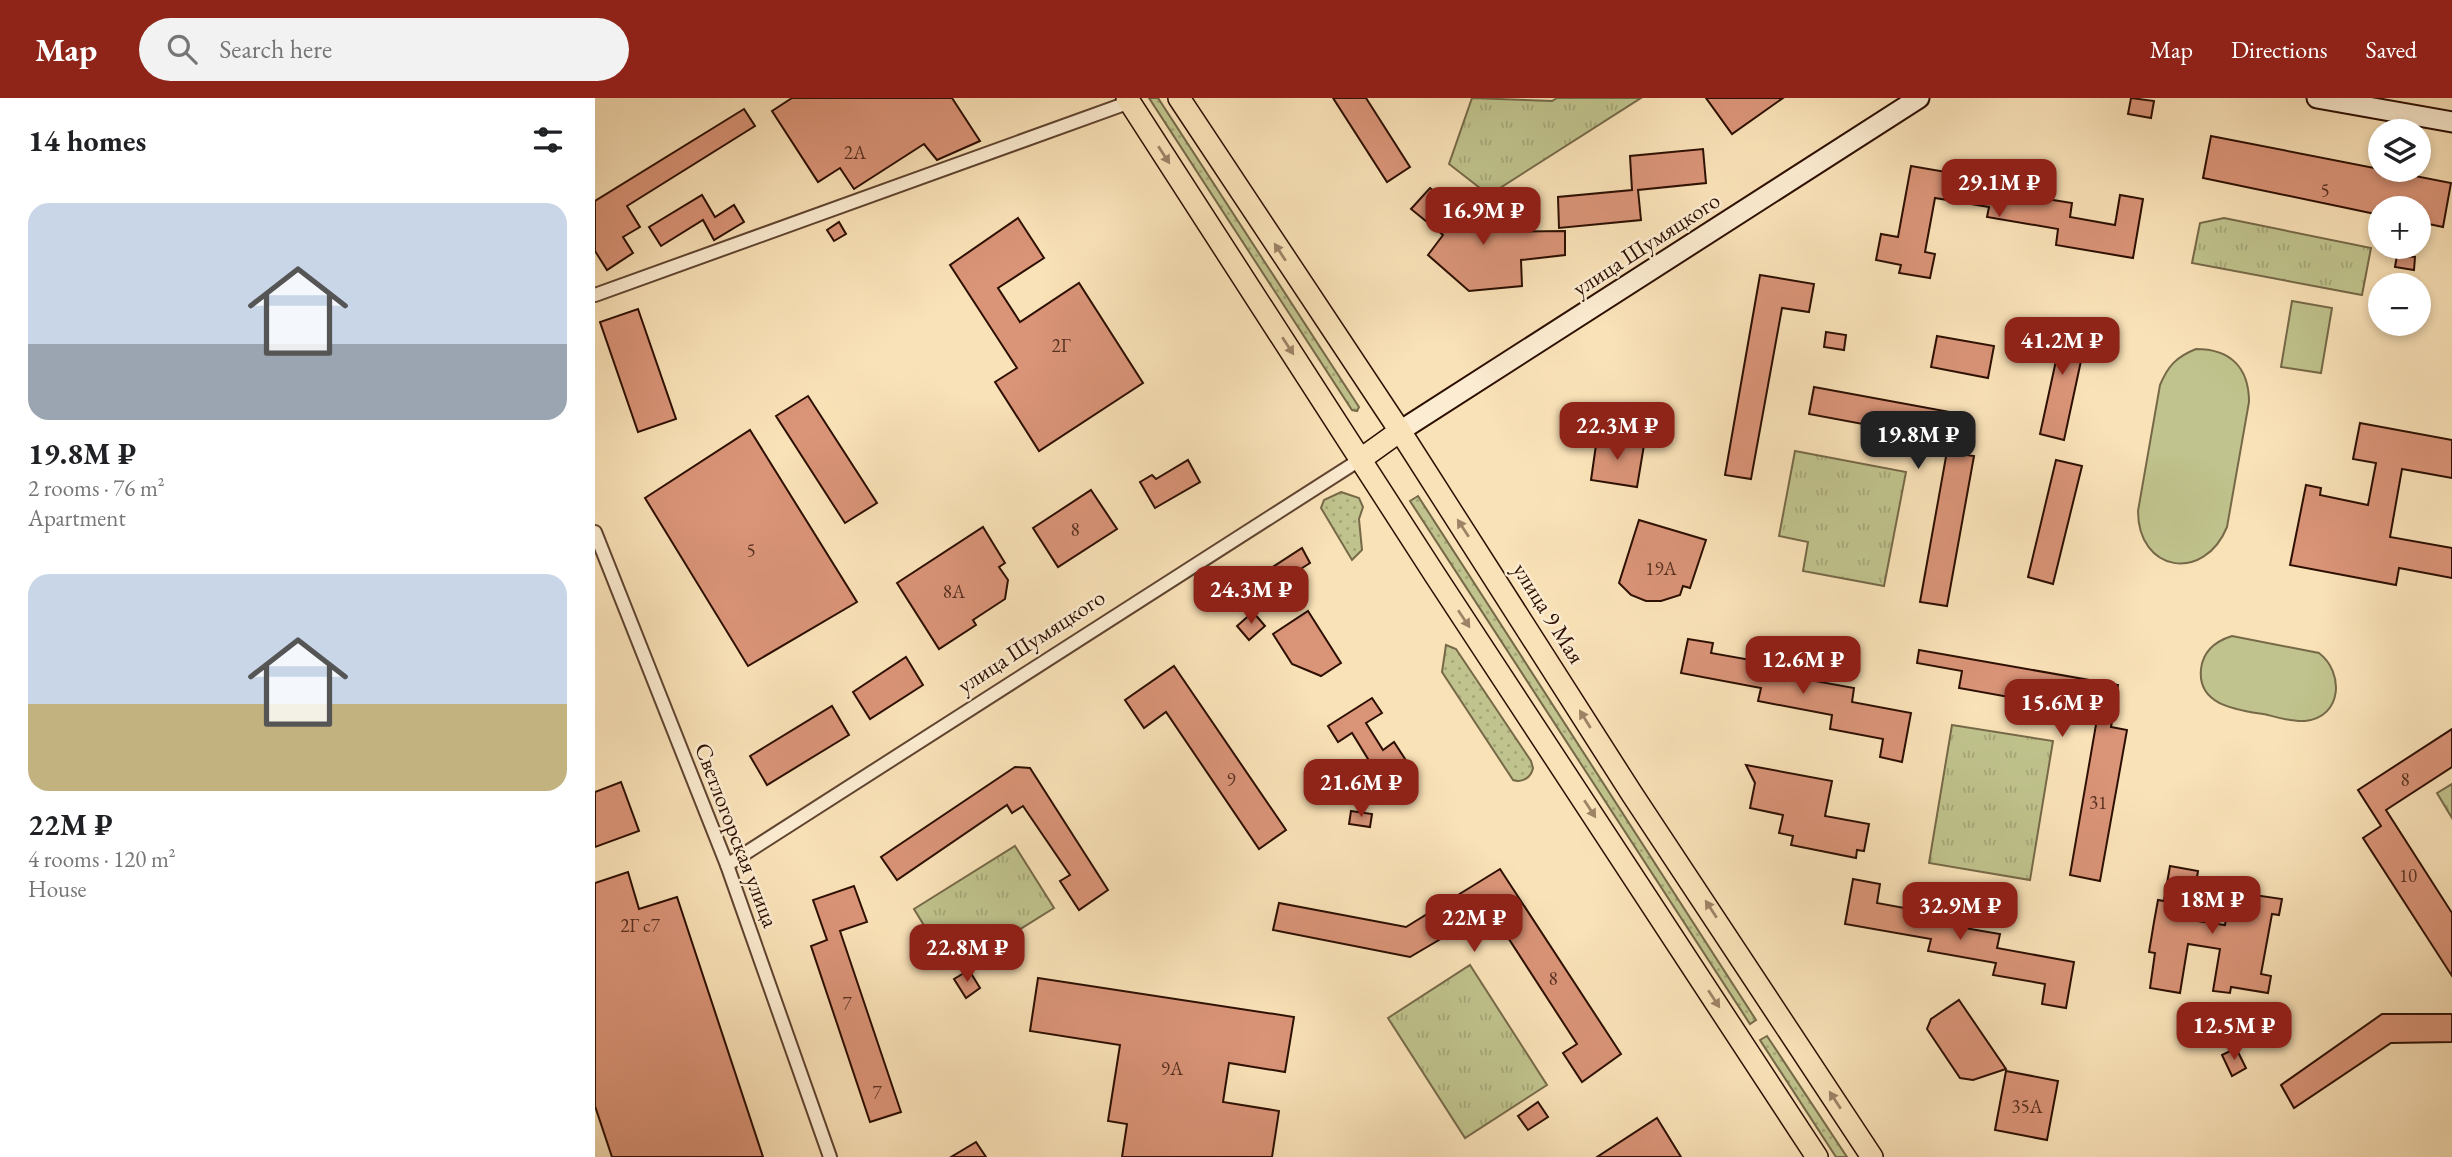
<!DOCTYPE html>
<html lang="en">
<head>
<meta charset="utf-8">
<style>
	:root { --surface:#fff; --page:#f2f2f2; --text:#202124; --muted:#757577; --accent:#8f2418 }
	body { margin:0; font-family:"EB Garamond",serif; background:var(--page); color:var(--text); height:100vh; display:flex; flex-direction:column; font-size:26px; white-space:nowrap }
	* { box-sizing:border-box; margin:0 }
	p { font-size:23px; color:var(--muted) }
	.icon { flex:none; width:38px; height:38px; fill:none; stroke:currentColor; stroke-width:2; stroke-linecap:round; stroke-linejoin:round }
	.map { position:relative; flex:1; overflow:hidden }
	.details { display:flex; flex-direction:column; background:var(--surface); width:595px }
	.details>* { flex:none }
	.fabs { position:absolute; left:1773px; top:21px; display:grid; gap:14px }
	.fabs a { display:grid; place-items:center; width:63px; height:63px; border-radius:50%; background:var(--surface); box-shadow:0 4px 10px #0003; font-size:35px }
	.price { position:absolute; translate:-50% -60px; padding:0 16px; border-radius:14px; background:var(--accent); color:#fff; font-size:23px; line-height:46px; filter:drop-shadow(0 2px 4px #0008) }
	.price::after { content:''; position:absolute; left:50%; top:42px; width:21px; height:16px; margin-left:-10px; background:inherit; clip-path:polygon(0 0,100% 0,50% 100%) }
	.price.current { background:#222; color:#fff }
	ul { padding:0; list-style:none }
	li { display:grid; align-content:center; gap:14px; height:371px; padding:0 28px }
	li span { display:grid; place-items:center; height:217px; border-radius:21px; color:#555 }
	li>.icon { margin-inline-start:auto }
	span .icon { width:126px; height:126px; fill:#fffc; stroke-width:1 }
	li b { font-size:30px }
	h2 { display:flex; justify-content:space-between; align-items:center; height:84px; padding:0 28px; font-size:30px }
	header { display:flex; align-items:center; gap:42px; box-sizing:border-box; height:98px; padding:0 35px; background:var(--accent); color:#fff }
	header strong { font-size:33px }
	nav { display:flex; gap:38px; margin-inline-start:auto; font-size:24px }
	.search { width:490px; height:63px; background:var(--page); display:flex; align-items:center; gap:18px; box-sizing:border-box; padding:0 24px; border-radius:38px; color:var(--muted); font-size:26px }
	main { display:flex; flex:1; min-height:0 }
	.map>svg:first-child { display:block }
	.grass { fill:url(#grass-dots); stroke:#766948; stroke-width:2 }
	.park { fill:url(#park-tufts); stroke:#766948; stroke-width:2 }
	.garden { fill:#c0c38d; stroke:#766948; stroke-width:2 }
	.building { fill:#da9478; stroke:#2d0f02; stroke-width:2 }
	.lines { fill:none; stroke-linecap:round; stroke-linejoin:round }
	.street-casing { stroke:#604430; stroke-width:16 }
	.secondary-casing { stroke:#2d0f02; stroke-width:23 }
	.primary-casing { stroke:#2d0f02; stroke-width:24 }
	.street { stroke:#fcecd1; stroke-width:12 }
	.secondary { stroke:#fcecd1; stroke-width:19 }
	.primary { stroke:#fae2b8; stroke-width:21 }
	.oneway { fill:#9e8366 }
	.labels { text-anchor:middle; dominant-baseline:central; stroke-width:5; stroke-linejoin:round; paint-order:stroke }
	.number-label { font-size:19px; fill:#583020 }
	.street-label { font-size:23px; fill:#2d0f02; stroke:#fcecd1 }
</style>
</head>
<body>
<header>
<strong>Map</strong>
<div class="search"><svg class="icon" aria-label="search" viewBox="0 0 24 24"><circle cx="10" cy="10" r="6"/><path d="M15 15l6 6"/></svg>Search here</div>
<nav><a>Map</a><a>Directions</a><a>Saved</a></nav>
</header>
<main>
<section class="details">
<h2>14 homes<svg class="icon" aria-label="filters" viewBox="0 0 24 24"><path d="M4 7h16M4 17h16"/><circle cx="9" cy="7" r="2"/><circle cx="15" cy="17" r="2"/></svg></h2>
<ul>
<li><span style="background:linear-gradient(#c9d6e8 65%,#9aa5b1 0)"><svg class="icon" aria-label="home" viewBox="0 0 24 24"><path d="M3 11l9-7 9 7M6 9v11h12V9"/></svg></span><div><b>19.8M ₽</b><p>2 rooms · 76 m²</p><p>Apartment</p></div></li>
<li><span style="background:linear-gradient(#c9d6e8 60%,#c2b280 0)"><svg class="icon" aria-label="home" viewBox="0 0 24 24"><path d="M3 11l9-7 9 7M6 9v11h12V9"/></svg></span><div><b>22M ₽</b><p>4 rooms · 120 m²</p><p>House</p></div></li>
</ul>
</section>
<div class="map">
<svg width="1857" height="1059" viewBox="0 0 1857 1059">
	<defs>
		<pattern id="grass-dots" width="8" height="8" patternUnits="userSpaceOnUse" patternTransform="scale(1.75)"><rect width="8" height="8" fill="#c0c38d"/><path d="M2 2h.1M6 6h.1" fill="none" stroke="#a5a678" stroke-width="1.8" stroke-linecap="round"/></pattern>
		<pattern id="park-tufts" width="24" height="20" patternUnits="userSpaceOnUse" patternTransform="scale(1.75)"><rect width="24" height="20" fill="#c0c38d"/><path d="M3 7l-1-3M5 7V3M7 7l1-3M15 17l-1-3M17 17v-4M19 17l1-3" fill="none" stroke="#a5a678"/></pattern>
	</defs>
	<rect width="100%" height="100%" fill="#fae2b8"/>
	<filter id="stains"><feTurbulence type="fractalNoise" baseFrequency=".00286" numOctaves="4"/><feColorMatrix values="0 0 0 0 .2 0 0 0 0 .09 0 0 0 0 .02 0 0 0 .5 -.17"/></filter>
	<radialGradient id="worn" r=".72"><stop offset=".6" stop-color="#630" stop-opacity="0"/><stop offset="1" stop-color="#630" stop-opacity=".3"/></radialGradient>
	<g class="grass">
		<polygon points="554,0 563,0 764,309 762,313 757,312"/>
		<polygon points="746,394 764,400 768,409 764,421 767,452 757,462 726,410 729,402"/>
		<polygon points="823,398 1161,922 1155,926 815,403"/>
		<path d="M851,547L861,551L936,663L938,670C936,680 927,685 918,682L847,574Z"/>
		<polygon points="1172,938 1252,1059 1241,1059 1165,942"/>
	</g>
	<g class="park">
		<polygon points="877,0 957,3 962,0 1046,0 894,97 854,66"/>
		<polygon points="1629,120 1776,150 1767,197 1597,165 1605,125"/>
		<polygon points="1200,353 1311,374 1289,488 1208,473 1213,444 1184,438"/>
		<polygon points="1357,627 1458,643 1435,782 1334,765"/>
		<polygon points="1857,686 1857,720 1842,695"/>
		<polygon points="420,748 459,810 403,845 389,835 349,860 319,811"/>
		<polygon points="875,867 952,987 870,1040 793,920"/>
	</g>
	<g class="garden">
		<polygon points="1697,203 1737,210 1726,275 1686,269"/>
		<path d="M1601,251C1635,251 1654,269 1654,304L1632,429C1609,485 1543,474 1543,413L1565,287C1573,268 1581,259 1601,251Z"/>
		<path d="M1637,538L1724,555C1749,574 1748,619 1710,623C1698,624 1684,620 1673,617C1645,612 1602,609 1606,571C1608,553 1621,543 1637,538Z"/>
	</g>
	<g class="building">
		<polygon points="197,0 357,0 385,43 342,62 329,46 259,91 245,70 223,84 177,13"/>
		<polygon points="738,0 771,0 815,69 792,84"/>
		<polygon points="1111,0 1188,0 1137,36"/>
		<polygon points="1536,0 1559,3 1556,20 1533,16"/>
		<polygon points="149,11 160,28 32,108 45,129 28,139 38,155 12,172 0,153 0,103"/>
		<polygon points="1616,38 1856,85 1848,129 1824,124 1824,110 1785,110 1785,117 1608,80"/>
		<polygon points="1108,51 1111,85 1043,92 1046,122 964,130 963,99 1037,92 1035,58"/>
		<polygon points="1316,68 1409,84 1408,94 1477,105 1475,119 1520,127 1525,97 1548,101 1538,160 1461,147 1463,131 1392,119 1394,109 1340,100 1330,154 1340,156 1335,180 1304,175 1306,167 1281,162 1286,136 1303,139"/>
		<polygon points="835,90 891,134 970,133 970,157 926,162 927,188 874,193 833,157 848,137 816,111"/>
		<polygon points="107,97 120,119 139,107 149,124 119,142 108,122 66,148 54,129"/>
		<polygon points="423,120 449,160 403,190 425,224 484,185 548,285 444,353 400,284 422,270 355,167"/>
		<polygon points="244,124 251,136 239,143 232,132"/>
		<polygon points="1802,157 1820,159 1819,172 1800,169"/>
		<polygon points="1165,177 1219,186 1214,214 1187,210 1156,381 1130,377"/>
		<polygon points="43,211 81,321 43,334 5,224"/>
		<polygon points="1452,227 1492,235 1469,342 1445,336 1462,258 1446,255"/>
		<polygon points="1231,234 1251,237 1249,252 1229,249"/>
		<polygon points="1342,238 1399,248 1393,280 1336,269"/>
		<polygon points="1219,289 1371,317 1364,356 1379,358 1352,508 1325,504 1354,342 1214,316"/>
		<polygon points="213,298 282,405 250,425 181,318"/>
		<polygon points="1765,325 1857,342 1857,380 1807,371 1795,439 1857,450 1857,480 1804,470 1801,487 1695,467 1711,387 1726,390 1725,397 1773,407 1781,365 1758,361"/>
		<polygon points="155,332 262,504 153,568 50,400"/>
		<polygon points="1002,340 1049,347 1042,389 996,382"/>
		<polygon points="593,362 605,384 560,410 545,384 557,377 561,381"/>
		<polygon points="1461,362 1487,368 1458,486 1433,479"/>
		<polygon points="496,392 522,431 463,469 438,430"/>
		<polygon points="1044,422 1111,442 1095,490 1088,488 1085,497 1066,503 1051,503 1036,497 1024,485"/>
		<polygon points="388,429 410,465 404,469 413,482 410,501 378,522 381,527 344,551 302,485"/>
		<polygon points="707,450 715,465 665,497 656,483"/>
		<polygon points="713,513 746,565 726,578 697,566 678,536"/>
		<polygon points="658,514 670,528 654,542 642,528"/>
		<polygon points="1093,541 1118,545 1116,555 1184,567 1182,576 1259,590 1257,604 1316,615 1307,664 1285,659 1288,641 1235,631 1237,617 1163,603 1166,590 1086,575"/>
		<polygon points="1324,552 1523,587 1516,629 1532,632 1505,783 1475,777 1503,615 1364,590 1367,573 1322,565"/>
		<polygon points="311,559 328,587 275,621 258,594"/>
		<polygon points="579,568 691,732 664,751 571,614 549,630 530,602"/>
		<polygon points="777,600 787,615 771,625 788,652 799,644 812,664 774,688 762,668 773,661 757,635 743,644 733,628"/>
		<polygon points="237,608 254,637 172,687 155,658"/>
		<polygon points="1857,631 1857,669 1791,712 1857,815 1857,878 1768,740 1786,728 1763,692"/>
		<polygon points="1151,667 1237,683 1230,718 1274,726 1269,753 1262,752 1261,760 1196,747 1198,738 1184,735 1188,717 1155,710 1160,685"/>
		<polygon points="420,669 435,670 513,792 484,812 465,783 475,777 428,708 417,715 412,707 302,782 286,759"/>
		<polygon points="26,684 44,733 0,749 0,694"/>
		<polygon points="756,713 777,716 775,729 754,726"/>
		<polygon points="1575,768 1603,773 1595,822 1630,827 1637,783 1654,786 1652,796 1687,801 1684,817 1677,816 1666,876 1676,878 1673,895 1636,889 1635,895 1618,893 1625,851 1593,846 1585,895 1555,890 1560,855 1554,854 1559,824 1563,802 1569,803"/>
		<polygon points="905,771 1026,956 987,984 968,955 982,946 895,812 815,859 678,832 684,805 811,829"/>
		<polygon points="33,774 44,811 82,799 168,1059 17,1059 0,1008 0,785"/>
		<polygon points="1258,781 1285,786 1282,805 1342,816 1340,825 1405,836 1402,850 1479,864 1471,910 1447,906 1450,886 1398,877 1401,865 1333,853 1336,841 1250,826"/>
		<polygon points="259,788 272,824 245,833 306,1014 275,1024 216,848 232,842 218,802"/>
		<polygon points="374,872 385,890 371,900 359,881"/>
		<polygon points="443,880 699,919 690,974 634,965 628,1004 684,1013 677,1059 527,1059 532,1026 513,1023 525,947 435,933"/>
		<polygon points="1364,902 1411,971 1378,982 1365,980 1332,931 1336,921"/>
		<polygon points="1787,916 1857,916 1857,944 1796,945 1699,1010 1686,987"/>
		<polygon points="1641,950 1651,970 1637,978 1627,957"/>
		<polygon points="1411,973 1463,983 1452,1042 1400,1032"/>
		<polygon points="943,1004 953,1019 933,1032 923,1018"/>
		<polygon points="1062,1020 1086,1059 1002,1059"/>
		<polygon points="381,1044 391,1059 356,1059"/>
	</g>
	<g class="lines">
		<defs>
			<g id="street">
				<polyline points="0,197 535,4"/>
				<polyline points="0,434 132,767 235,1059"/>
				<polyline points="132,767 766,361"/>
			</g>
			<g id="secondary">
				<polyline points="1722,0 1857,24"/>
				<polyline points="805,333 1324,0"/>
			</g>
			<g id="primary">
				<polyline points="532,0 840,477 1222,1059"/>
				<polyline points="584,0 805,333 1037,696 1277,1059"/>
				<polyline points="766,361 805,333"/>
			</g>
		</defs>
		<use href="#street" class="street-casing"/>
		<use href="#secondary" class="secondary-casing"/>
		<use href="#primary" class="primary-casing"/>
		<use href="#street" class="street"/>
		<use href="#secondary" class="secondary"/>
		<use href="#primary" class="primary"/>
	</g>
	<defs><path id="oneway-solid" d="M-6-.8H1V-3.2L6.5 0L1 3.2V.8H-6Z" transform="scale(1.75)"/></defs>
	<g class="oneway">
		<use href="#oneway-solid" transform="translate(569 57) rotate(57)"/>
		<use href="#oneway-solid" transform="translate(685 154) rotate(-123)"/>
		<use href="#oneway-solid" transform="translate(693 248) rotate(57)"/>
		<use href="#oneway-solid" transform="translate(868 430) rotate(-123)"/>
		<use href="#oneway-solid" transform="translate(869 521) rotate(56)"/>
		<use href="#oneway-solid" transform="translate(990 621) rotate(-122)"/>
		<use href="#oneway-solid" transform="translate(995 711) rotate(57)"/>
		<use href="#oneway-solid" transform="translate(1116 811) rotate(-123)"/>
		<use href="#oneway-solid" transform="translate(1119 901) rotate(57)"/>
		<use href="#oneway-solid" transform="translate(1240 1002) rotate(-123)"/>
	</g>
	<g class="labels">
		<g class="number-label">
			<text x="260" y="54">2А</text>
			<text x="1730" y="92">5</text>
			<text x="466" y="247">2Г</text>
			<text x="480" y="431">8</text>
			<text x="156" y="452">5</text>
			<text x="1066" y="470">19А</text>
			<text x="359" y="493">8А</text>
			<text x="636" y="681">9</text>
			<text x="1810" y="681">8</text>
			<text x="1503" y="704">31</text>
			<text x="1813" y="777">10</text>
			<text x="45" y="827">2Г с7</text>
			<text x="958" y="880">8</text>
			<text x="252" y="905">7</text>
			<text x="577" y="970">9А</text>
			<text x="282" y="994">7</text>
			<text x="1432" y="1008">35А</text>
		</g>
		<g class="street-label">
			<text transform="translate(1051 146) rotate(-33)">улица Шумяцкого</text>
			<text transform="translate(954 515) rotate(58)">улица 9 Мая</text>
			<text transform="translate(436 543) rotate(-33)">улица Шумяцкого</text>
			<text transform="translate(142 737) rotate(69)">Светлогорская улица</text>
		</g>
	</g>
	<rect width="100%" height="100%" filter="url(#stains)"/>
	<rect width="100%" height="100%" fill="url(#worn)"/>
</svg>
<div class="fabs">
<a><svg class="icon" aria-label="layers" viewBox="0 0 24 24"><path d="M12 4l9 5-9 5-9-5zM3 14l9 5 9-5"/></svg></a>
<a>+</a>
<a>−</a>
</div>
<b class="price" style="left:1404px;top:121px">29.1M ₽</b>
<b class="price" style="left:888px;top:149px">16.9M ₽</b>
<b class="price" style="left:1467px;top:279px">41.2M ₽</b>
<b class="price" style="left:1022px;top:364px">22.3M ₽</b>
<b class="price current" style="left:1323px;top:373px">19.8M ₽</b>
<b class="price" style="left:656px;top:528px">24.3M ₽</b>
<b class="price" style="left:1208px;top:598px">12.6M ₽</b>
<b class="price" style="left:1467px;top:641px">15.6M ₽</b>
<b class="price" style="left:766px;top:721px">21.6M ₽</b>
<b class="price" style="left:1617px;top:838px">18M ₽</b>
<b class="price" style="left:1365px;top:844px">32.9M ₽</b>
<b class="price" style="left:879px;top:856px">22M ₽</b>
<b class="price" style="left:372px;top:886px">22.8M ₽</b>
<b class="price" style="left:1639px;top:964px">12.5M ₽</b>
</div>
</main>
</body>
</html>
